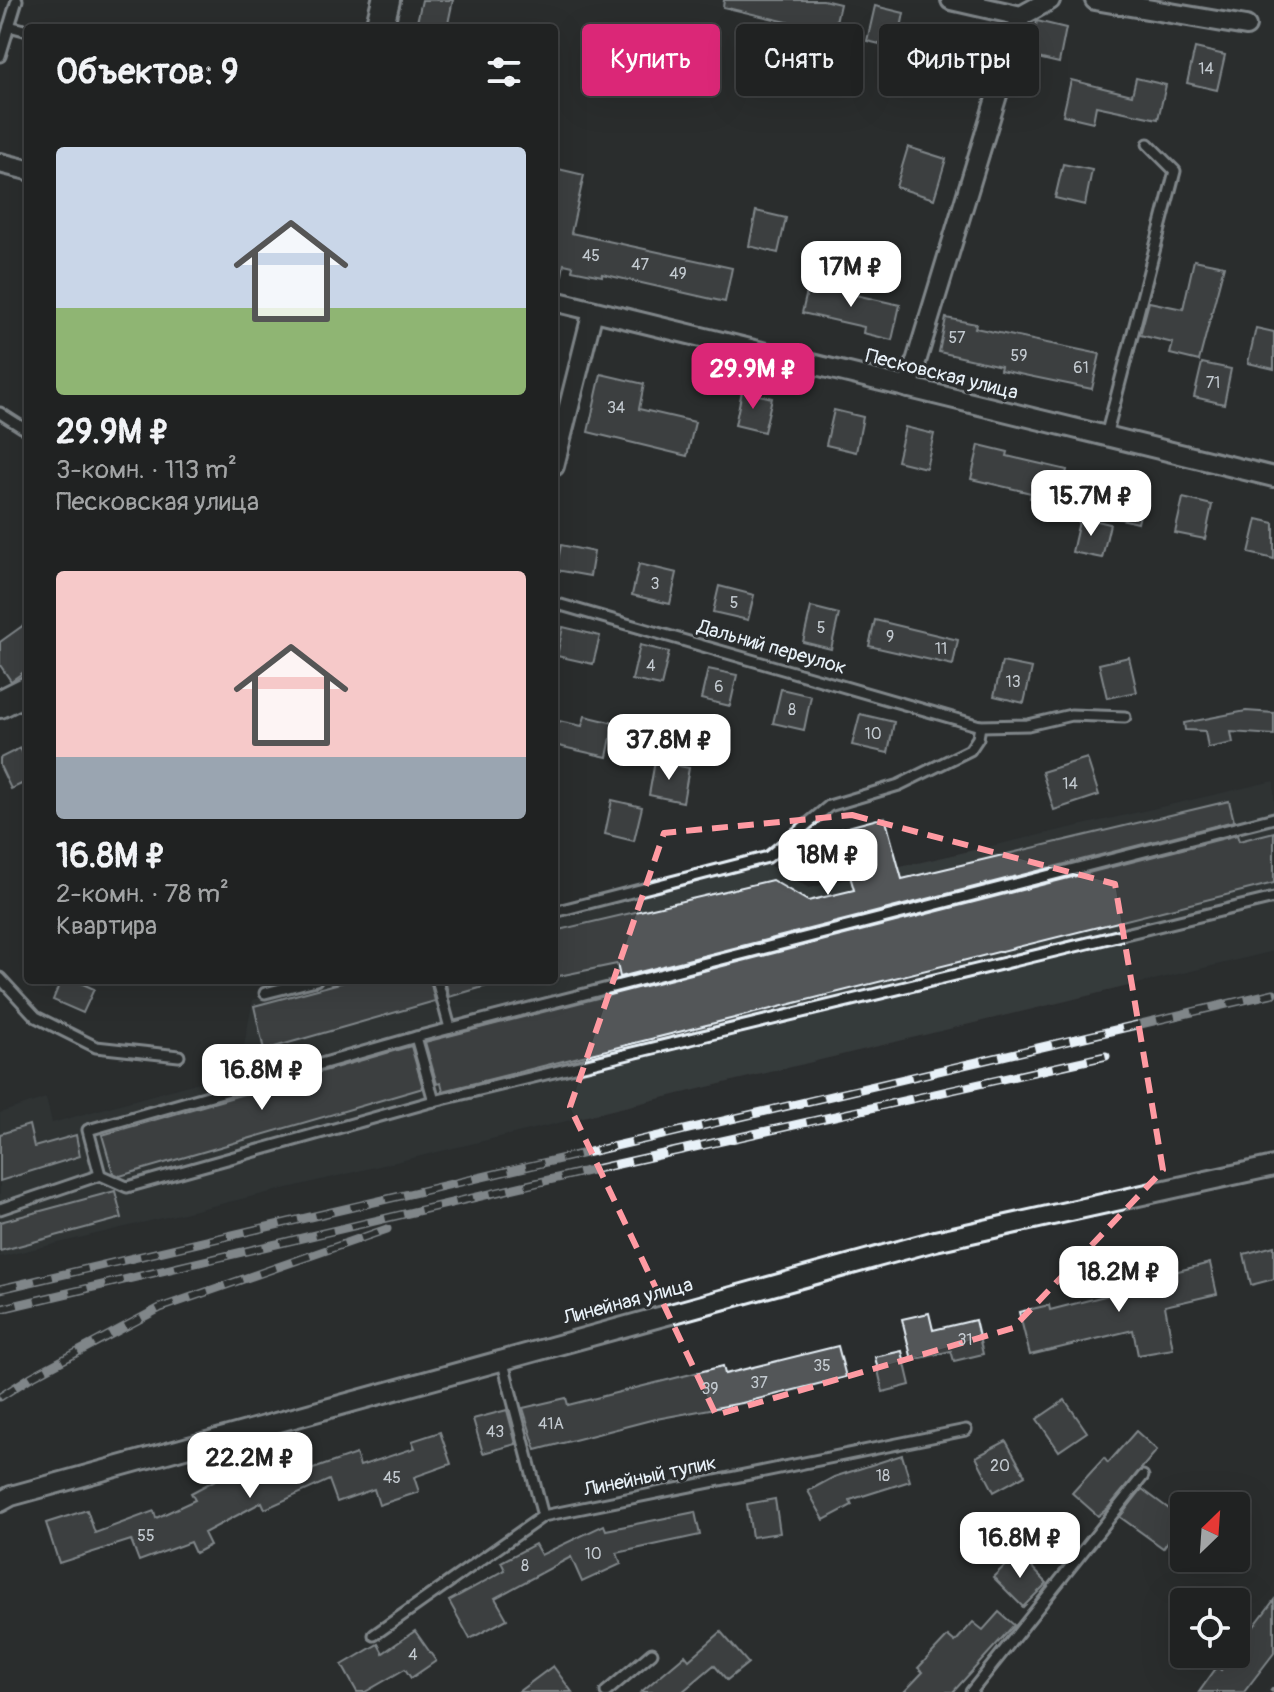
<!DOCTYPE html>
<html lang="ru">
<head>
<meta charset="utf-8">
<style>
	:root { --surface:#202222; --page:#282a2a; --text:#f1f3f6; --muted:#a2a4a5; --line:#3d3f40; --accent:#db2777 }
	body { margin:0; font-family:Pangolin,sans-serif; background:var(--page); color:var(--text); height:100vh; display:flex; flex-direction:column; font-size:30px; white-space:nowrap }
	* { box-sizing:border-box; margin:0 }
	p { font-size:26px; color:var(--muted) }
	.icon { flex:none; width:44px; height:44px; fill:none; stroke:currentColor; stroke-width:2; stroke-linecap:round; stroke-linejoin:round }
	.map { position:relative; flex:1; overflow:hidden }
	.details { position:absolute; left:24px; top:24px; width:534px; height:960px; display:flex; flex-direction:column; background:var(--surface); border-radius:8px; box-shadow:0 8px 32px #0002,0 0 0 2px var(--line) }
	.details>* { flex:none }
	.top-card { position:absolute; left:582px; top:24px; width:572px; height:72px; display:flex; gap:16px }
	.needle { width:52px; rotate:25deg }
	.buttons { position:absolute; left:1170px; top:1492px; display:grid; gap:16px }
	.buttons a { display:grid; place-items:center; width:80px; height:80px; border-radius:8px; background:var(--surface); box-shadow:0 8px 32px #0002,0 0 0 2px var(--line); font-size:40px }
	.price { position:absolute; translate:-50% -68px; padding:0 18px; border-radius:16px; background:#fff; color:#222; font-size:26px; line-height:52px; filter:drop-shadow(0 2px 4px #0008) }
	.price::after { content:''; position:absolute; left:50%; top:48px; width:24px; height:18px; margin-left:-12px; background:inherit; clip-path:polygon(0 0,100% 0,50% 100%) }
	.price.current { background:var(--accent); color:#fff }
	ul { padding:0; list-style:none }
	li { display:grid; align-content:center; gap:16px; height:424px; padding:0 32px }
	li span { display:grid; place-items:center; height:248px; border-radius:8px; color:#555 }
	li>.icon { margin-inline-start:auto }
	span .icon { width:144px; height:144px; fill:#fffc; stroke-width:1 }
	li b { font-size:34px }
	h2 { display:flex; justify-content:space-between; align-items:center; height:96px; padding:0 32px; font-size:34px }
	.chip { padding:0 28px; border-radius:8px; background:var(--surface); box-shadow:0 8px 32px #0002,0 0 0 2px var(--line); font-size:28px; line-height:72px }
	.chip.current { background:var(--accent); color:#fff }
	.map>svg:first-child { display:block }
	.built { fill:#363a3b }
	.building { fill:#535759; stroke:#e8f1f8; stroke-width:2 }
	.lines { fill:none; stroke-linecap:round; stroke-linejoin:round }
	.lane-casing { stroke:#e8f1f8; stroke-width:15 }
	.street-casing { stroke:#e8f1f8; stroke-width:24 }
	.secondary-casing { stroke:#e8f1f8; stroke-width:32 }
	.path { stroke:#e8f1f8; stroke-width:4; stroke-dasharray:8 6; stroke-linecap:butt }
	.lane { stroke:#2a2d2e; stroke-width:9 }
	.street { stroke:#2a2d2e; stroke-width:18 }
	.secondary { stroke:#2a2d2e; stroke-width:26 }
	.rail-casing { stroke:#e8f1f8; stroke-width:9 }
	.rail { stroke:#2a2d2e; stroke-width:6; stroke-dasharray:18; stroke-linecap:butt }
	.marked { fill:none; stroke:#ff9aa2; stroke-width:6; stroke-dasharray:16 10; stroke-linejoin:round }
	.labels { text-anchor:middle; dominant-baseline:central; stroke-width:6; stroke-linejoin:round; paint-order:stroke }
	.number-label { font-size:16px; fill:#c3cad0 }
	.street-label { font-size:20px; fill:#e8f1f8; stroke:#2a2d2e }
</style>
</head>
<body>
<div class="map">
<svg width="1274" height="1692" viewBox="0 0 1274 1692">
	<rect width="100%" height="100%" fill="#2a2d2e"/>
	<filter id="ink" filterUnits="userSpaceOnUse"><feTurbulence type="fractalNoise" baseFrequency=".0125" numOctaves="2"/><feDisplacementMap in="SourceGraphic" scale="16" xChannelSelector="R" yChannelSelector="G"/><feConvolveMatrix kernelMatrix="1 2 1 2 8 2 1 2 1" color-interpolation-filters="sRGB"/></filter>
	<g filter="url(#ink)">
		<polygon class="built" points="1274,781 1274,951 0,1257 0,1113 46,1098 52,1123 239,1071 253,1000 329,980 554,980 554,920 767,864 809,888"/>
		<g class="building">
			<polygon points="422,0 453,0 447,28 417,22"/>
			<polygon points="724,0 823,0 840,4 832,39 802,32 804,26 723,7"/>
			<polygon points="875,6 904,13 897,48 867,41"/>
			<polygon points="1037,21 1066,28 1059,63 1029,56"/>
			<polygon points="945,27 974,34 966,68 937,61"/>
			<polygon points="1195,48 1225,55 1217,90 1187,83"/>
			<polygon points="1136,78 1166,85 1158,119 1096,106 1093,122 1063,115 1071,80 1132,95"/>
			<polygon points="908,147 946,159 934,199 896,187"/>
			<polygon points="1063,164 1092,170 1085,205 1055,198"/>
			<polygon points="554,168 584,175 571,233 732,268 725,302 602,274 602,276 572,270 573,266 564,264 562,275 554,274"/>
			<polygon points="756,211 786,218 778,253 749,246"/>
			<polygon points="1194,260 1224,266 1199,361 1170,354 1173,343 1140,335 1149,302 1183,309"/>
			<polygon points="810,279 839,285 838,291 900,305 892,340 863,333 864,327 802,313"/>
			<polygon points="946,318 976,324 975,328 1100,354 1092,389 1000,370 1001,366 939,352"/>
			<polygon points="1256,328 1274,332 1274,369 1248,363"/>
			<polygon points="1202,363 1231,369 1224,404 1194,397"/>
			<polygon points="601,374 644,384 639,409 695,422 687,456 588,432"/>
			<polygon points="742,391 772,398 764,432 735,425"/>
			<polygon points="834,410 863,417 856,452 826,445"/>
			<polygon points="905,427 934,434 926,468 897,461"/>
			<polygon points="979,445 1008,452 1007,456 1067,470 1059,504 1030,498 1031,493 971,479"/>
			<polygon points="1116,482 1146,489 1138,523 1108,516"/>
			<polygon points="1183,498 1212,505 1205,539 1175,533"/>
			<polygon points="1080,517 1110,524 1102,558 1072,552"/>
			<polygon points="1257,519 1274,523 1274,559 1249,553"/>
			<polygon points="561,545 594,552 590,576 556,570"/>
			<polygon points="639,564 677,573 670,604 632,595"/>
			<polygon points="719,586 754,595 748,620 713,612"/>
			<polygon points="811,607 839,614 831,649 803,642"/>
			<polygon points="875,620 958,640 953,665 869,646"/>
			<polygon points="28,622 28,669 11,681 0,665 0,642"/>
			<polygon points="563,627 600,636 593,664 557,656"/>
			<polygon points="640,645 669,652 661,686 632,680"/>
			<polygon points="1129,657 1137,692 1107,698 1099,664"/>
			<polygon points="1002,662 1032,668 1024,703 994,696"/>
			<polygon points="708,669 737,675 730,706 701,699"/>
			<polygon points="781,689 811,696 804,730 773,723"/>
			<polygon points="1246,711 1274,713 1274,735 1231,732 1233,743 1208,748 1205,731 1185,730 1184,723"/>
			<polygon points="860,714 894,722 888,753 852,745"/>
			<polygon points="585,716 614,723 607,757 554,745 554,720 582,726"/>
			<polygon points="20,748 28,763 28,781 11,789 0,766 0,758"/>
			<polygon points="1087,758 1099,795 1054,810 1042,772"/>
			<polygon points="655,761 689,768 683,802 649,795"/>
			<polygon points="612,800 642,807 634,841 605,834"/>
			<polygon points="1229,801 1234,821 620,977 617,964 554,977 554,931 772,880 808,901 854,890 837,830 885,817 902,879"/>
			<polygon points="1274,832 1274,883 455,1088 443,1091 441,1083 437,1084 425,1042 1237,835 1239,841"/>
			<polygon points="61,980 74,980 94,989 83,1013 53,1000"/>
			<polygon points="351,980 430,980 435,1001 264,1050 254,1006"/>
			<polygon points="445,980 489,980 490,985 449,997"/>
			<polygon points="411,1046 423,1088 120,1176 113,1173 102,1135"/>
			<polygon points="29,1125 34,1147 76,1135 80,1156 0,1181 0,1134"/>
			<polygon points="115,1191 122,1218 0,1251 0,1222"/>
			<polygon points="1274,1246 1274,1279 1251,1285 1244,1254"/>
			<polygon points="1210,1263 1217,1294 1165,1306 1173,1349 1138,1355 1133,1330 1030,1355 1019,1312 1049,1305 1050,1310 1120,1292 1119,1290 1175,1276 1174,1272"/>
			<polygon points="929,1313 933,1330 975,1320 983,1354 954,1361 951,1351 912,1360 902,1319"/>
			<polygon points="838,1346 846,1377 742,1403 651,1420 536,1450 523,1408 566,1398 568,1405 723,1366 725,1374"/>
			<polygon points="902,1351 910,1385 883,1392 875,1357"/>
			<polygon points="1065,1400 1087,1432 1059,1451 1037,1419"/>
			<polygon points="507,1410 516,1444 483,1453 473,1419"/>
			<polygon points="1136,1431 1157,1450 1108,1508 1098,1516 1072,1493 1104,1458 1108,1463"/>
			<polygon points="440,1432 451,1464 414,1477 419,1492 379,1505 374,1489 337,1502 329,1480 265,1509 262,1502 204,1533 210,1545 195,1553 190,1542 139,1561 131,1540 59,1563 46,1523 87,1510 95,1533 154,1511 156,1518 195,1500 191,1493 230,1472 232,1476 285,1452 296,1475 356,1454 360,1466 415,1448 412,1441"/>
			<polygon points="1006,1441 1025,1475 994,1492 976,1457"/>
			<polygon points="902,1455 910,1481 850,1500 852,1505 824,1520 808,1491 834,1477"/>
			<polygon points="1142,1489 1184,1520 1163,1548 1120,1517"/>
			<polygon points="775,1499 780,1533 752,1537 747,1504"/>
			<polygon points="695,1512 700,1535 617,1553 621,1564 582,1582 571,1557 495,1598 507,1619 470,1639 449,1601 505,1570 501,1562 535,1544 541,1555 604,1525 606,1530"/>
			<polygon points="1018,1553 1047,1583 1023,1607 993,1577"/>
			<polygon points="1274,1600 1274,1653 1244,1692 1199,1692 1217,1667 1221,1670 1233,1654 1236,1654 1236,1650"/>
			<polygon points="999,1612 1014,1625 953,1692 904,1692 923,1672 918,1668 948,1636 955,1642 973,1622 983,1630"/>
			<polygon points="415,1631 436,1661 411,1678 405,1669 365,1692 357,1692 342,1665 378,1644 383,1653"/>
			<polygon points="721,1632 748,1663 727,1680 714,1665 682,1692 641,1692 685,1655 689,1660"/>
			<polygon points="553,1666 572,1692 518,1692"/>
		</g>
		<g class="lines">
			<defs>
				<g id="lane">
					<polyline points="9,26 28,31"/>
					<polyline points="0,56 17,0"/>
					<polyline points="0,413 28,431"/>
					<polyline points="1106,436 1175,171 1148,144"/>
					<polyline points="554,603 980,726 1028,725 1071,715 1125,717"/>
					<polyline points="554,912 768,857 829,806 899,785 970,750 978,738 980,726"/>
					<polyline points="0,978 36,1017 96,1047 179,1056"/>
					<polyline points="437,980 450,1028"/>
					<polyline points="265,993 316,980"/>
					<polyline points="416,1037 434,1101"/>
					<polyline points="100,1175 88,1130 416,1037 1274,818"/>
					<polyline points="0,1209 100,1175 127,1187 434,1101 1274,898"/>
					<polyline points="502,1359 543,1516"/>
					<polyline points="374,1635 543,1516 966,1430"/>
					<polyline points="606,1692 652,1653"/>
					<polyline points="971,1692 1143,1476"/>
				</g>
				<g id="street">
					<polyline points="951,0 1021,16 1050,0"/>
					<polyline points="1095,0 1246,26"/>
					<polyline points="0,163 28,170"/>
					<polyline points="554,301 1274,477"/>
					<polyline points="908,388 1021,16"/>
					<polyline points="554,466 593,311"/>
					<polyline points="0,1502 11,1496 935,1241 1274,1166"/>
				</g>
				<g id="secondary">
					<polyline points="379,28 386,0"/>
					<polyline points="0,704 28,690"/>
				</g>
			</defs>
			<use href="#lane" class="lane-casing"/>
			<use href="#street" class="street-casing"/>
			<use href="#secondary" class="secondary-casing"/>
			<polyline class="path" points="1271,1692 1274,1688"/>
			<use href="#lane" class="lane"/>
			<use href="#street" class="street"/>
			<use href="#secondary" class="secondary"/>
			<defs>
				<g id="rail">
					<polyline points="0,1289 1274,993"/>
					<polyline points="0,1309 600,1168 1106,1056"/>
					<polyline points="0,1397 31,1377 160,1308 387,1229"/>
				</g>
			</defs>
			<use href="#rail" class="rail-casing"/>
			<use href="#rail" class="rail"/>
		</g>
	</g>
	<path d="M0 0H1274V1692H0ZM852,815L1115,884L1163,1170L1013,1328L716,1415L570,1107L664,833Z" fill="#2a2d2e" fill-opacity=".55" fill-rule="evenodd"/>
	<path class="marked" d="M852,815L1115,884L1163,1170L1013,1328L716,1415L570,1107L664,833Z"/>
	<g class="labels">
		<g class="number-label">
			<text x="1206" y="69">14</text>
			<text x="591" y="256">45</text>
			<text x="640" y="265">47</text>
			<text x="678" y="274">49</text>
			<text x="957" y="338">57</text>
			<text x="1019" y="356">59</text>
			<text x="1081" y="368">61</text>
			<text x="1213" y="383">71</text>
			<text x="616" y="408">34</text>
			<text x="655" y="584">3</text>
			<text x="734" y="603">5</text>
			<text x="821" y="628">5</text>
			<text x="890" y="637">9</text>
			<text x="941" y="649">11</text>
			<text x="651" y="666">4</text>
			<text x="1013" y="682">13</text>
			<text x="719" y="687">6</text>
			<text x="792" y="710">8</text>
			<text x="873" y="734">10</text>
			<text x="1070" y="784">14</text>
			<text x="965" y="1340">31</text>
			<text x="822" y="1366">35</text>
			<text x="759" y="1383">37</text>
			<text x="710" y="1389">39</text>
			<text x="551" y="1424">41А</text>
			<text x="495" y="1432">43</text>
			<text x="1000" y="1466">20</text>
			<text x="883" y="1476">18</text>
			<text x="392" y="1478">45</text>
			<text x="146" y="1536">55</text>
			<text x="593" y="1554">10</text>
			<text x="525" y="1566">8</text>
			<text x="413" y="1655">4</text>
		</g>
		<g class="street-label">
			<text transform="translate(942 374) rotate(14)">Песковская улица</text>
			<text transform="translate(772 647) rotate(16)">Дальний переулок</text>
			<text transform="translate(628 1301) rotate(-15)">Линейная улица</text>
			<text transform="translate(650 1476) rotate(-12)">Линейный тупик</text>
		</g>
	</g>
</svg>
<div class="buttons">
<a><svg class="needle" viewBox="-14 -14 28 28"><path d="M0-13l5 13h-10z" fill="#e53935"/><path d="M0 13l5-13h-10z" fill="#a2a4a5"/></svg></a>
<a><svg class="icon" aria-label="locate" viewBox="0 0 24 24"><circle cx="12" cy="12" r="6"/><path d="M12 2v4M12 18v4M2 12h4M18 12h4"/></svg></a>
</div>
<b class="price" style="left:851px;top:309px">17M ₽</b>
<b class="price current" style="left:753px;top:411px">29.9M ₽</b>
<b class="price" style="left:1091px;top:538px">15.7M ₽</b>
<b class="price" style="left:669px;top:782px">37.8M ₽</b>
<b class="price" style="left:828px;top:897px">18M ₽</b>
<b class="price" style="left:262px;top:1112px">16.8M ₽</b>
<b class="price" style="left:1119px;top:1314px">18.2M ₽</b>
<b class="price" style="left:250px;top:1500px">22.2M ₽</b>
<b class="price" style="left:1020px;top:1580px">16.8M ₽</b>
<div class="top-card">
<a class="chip current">Купить</a>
<a class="chip">Снять</a>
<a class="chip">Фильтры</a>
</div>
<section class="details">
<h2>Объектов: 9<svg class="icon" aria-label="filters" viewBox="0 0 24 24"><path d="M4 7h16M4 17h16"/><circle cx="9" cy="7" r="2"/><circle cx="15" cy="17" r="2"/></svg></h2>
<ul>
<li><span style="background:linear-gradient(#c9d6e8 65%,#8fb573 0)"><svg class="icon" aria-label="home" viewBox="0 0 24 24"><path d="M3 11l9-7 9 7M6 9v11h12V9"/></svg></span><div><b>29.9M ₽</b><p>3-комн. · 113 m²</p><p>Песковская улица</p></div></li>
<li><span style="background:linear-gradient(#f6c9c9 75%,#9aa5b1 0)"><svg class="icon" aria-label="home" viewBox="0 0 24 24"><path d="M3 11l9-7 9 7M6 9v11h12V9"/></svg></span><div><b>16.8M ₽</b><p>2-комн. · 78 m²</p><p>Квартира</p></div></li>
</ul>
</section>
</div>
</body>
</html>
